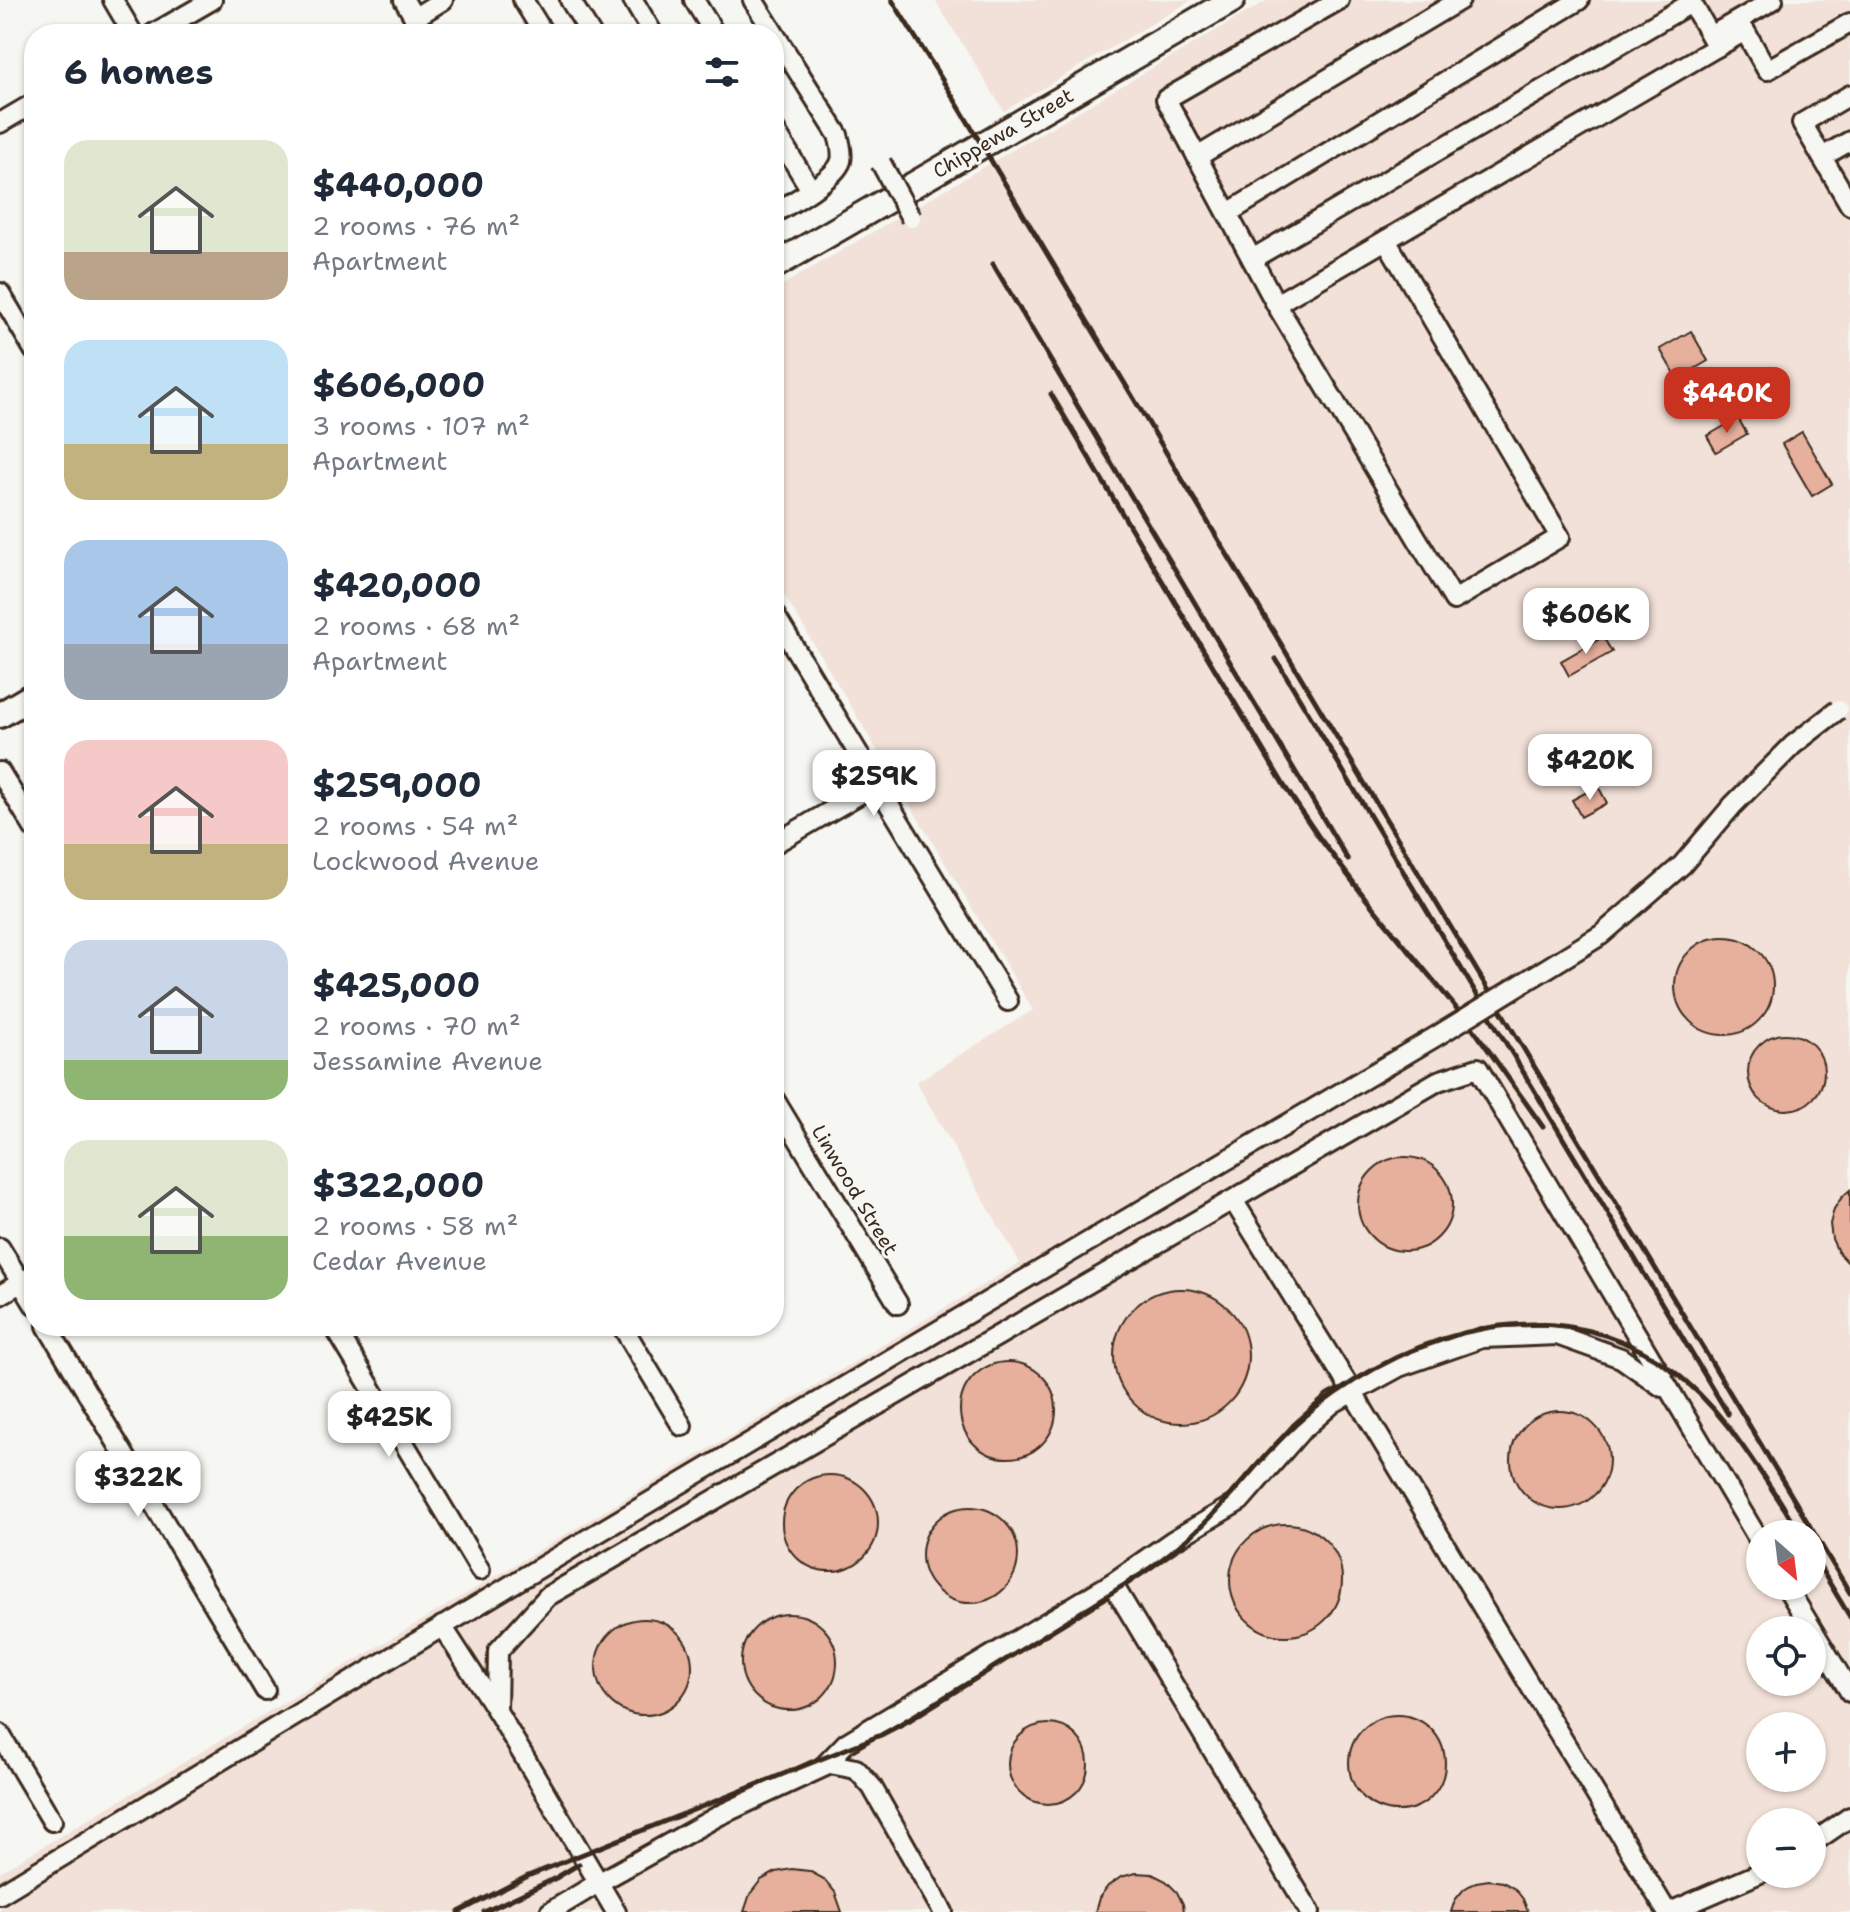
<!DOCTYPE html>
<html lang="en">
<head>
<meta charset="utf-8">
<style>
	:root { --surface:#fff; --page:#f6f6f7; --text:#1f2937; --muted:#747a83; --accent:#c8321e }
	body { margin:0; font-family:"Shantell Sans",sans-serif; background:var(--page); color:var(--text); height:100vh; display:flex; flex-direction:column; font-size:30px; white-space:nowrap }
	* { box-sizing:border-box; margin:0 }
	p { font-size:26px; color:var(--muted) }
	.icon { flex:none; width:44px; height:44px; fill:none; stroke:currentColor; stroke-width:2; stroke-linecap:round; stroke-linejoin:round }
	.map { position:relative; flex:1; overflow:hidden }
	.details { position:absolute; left:24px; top:24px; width:760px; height:1312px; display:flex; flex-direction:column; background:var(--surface); border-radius:32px; box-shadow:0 2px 6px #0004 }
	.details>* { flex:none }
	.needle { width:52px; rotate:152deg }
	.fabs { position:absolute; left:1746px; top:1520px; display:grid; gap:16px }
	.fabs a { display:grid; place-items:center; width:80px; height:80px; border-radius:50%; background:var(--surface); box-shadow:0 2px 6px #0004; font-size:40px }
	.price { position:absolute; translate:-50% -68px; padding:0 18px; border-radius:16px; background:#fff; color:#222; font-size:26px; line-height:52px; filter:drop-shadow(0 2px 4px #0008) }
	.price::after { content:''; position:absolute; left:50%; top:48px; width:24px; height:18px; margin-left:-12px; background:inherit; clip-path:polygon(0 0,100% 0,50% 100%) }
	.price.active { background:var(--accent); color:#fff }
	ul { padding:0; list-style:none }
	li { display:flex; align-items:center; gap:24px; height:200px; padding:0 40px }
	li span { display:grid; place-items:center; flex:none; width:224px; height:160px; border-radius:24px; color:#555 }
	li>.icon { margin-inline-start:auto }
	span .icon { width:96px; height:96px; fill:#fffc; stroke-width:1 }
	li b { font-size:34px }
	h2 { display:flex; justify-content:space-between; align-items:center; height:96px; padding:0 40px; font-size:34px }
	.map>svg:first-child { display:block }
	.built { fill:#f2e1d8; fill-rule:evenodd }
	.building { fill:#e7b09d; stroke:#3b2a1e; stroke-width:2 }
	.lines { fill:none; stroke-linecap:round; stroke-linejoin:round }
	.minor-casing { stroke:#3b2a1e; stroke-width:24 }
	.major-casing { stroke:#3b2a1e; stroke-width:30 }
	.minor { stroke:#f6f6f2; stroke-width:18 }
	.major { stroke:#f6f6f2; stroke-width:24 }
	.rail { stroke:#3b2a1e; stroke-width:5 }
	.minor-bridge-casing { stroke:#3b2a1e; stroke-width:24; stroke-linecap:butt }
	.minor-bridge { stroke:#f6f6f2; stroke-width:18 }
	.labels { text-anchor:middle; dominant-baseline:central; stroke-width:6; stroke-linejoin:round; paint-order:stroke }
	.street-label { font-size:20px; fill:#3b2a1e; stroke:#f6f6f2 }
</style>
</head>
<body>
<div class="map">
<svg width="1850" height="1912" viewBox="0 0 1850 1912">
	<rect width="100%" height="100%" fill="#f6f6f2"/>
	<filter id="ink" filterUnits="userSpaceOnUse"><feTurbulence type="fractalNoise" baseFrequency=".0125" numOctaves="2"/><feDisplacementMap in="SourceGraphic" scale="16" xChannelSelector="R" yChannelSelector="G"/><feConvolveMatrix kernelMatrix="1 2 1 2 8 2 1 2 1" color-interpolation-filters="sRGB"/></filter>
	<g filter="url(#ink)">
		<g class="built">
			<polygon points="935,0 1192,0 1004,111"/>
			<path d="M1268,0H1850V1912H0V1872L1020,1263L916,1082L1033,1010L774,578V290ZM1760,1534H1812V1586H1760ZM1760,1630H1812V1682H1760ZM1760,1726H1812V1778H1760ZM1760,1822H1812V1874H1760Z"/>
		</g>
		<g class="building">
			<polygon points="1691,331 1708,361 1677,379 1660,349"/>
			<polygon points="1738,418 1747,434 1716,452 1707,436"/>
			<polygon points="1802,432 1832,484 1812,496 1782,444"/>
			<polygon points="1603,637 1612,652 1569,676 1561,661"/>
			<polygon points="1598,786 1607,803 1581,817 1572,800"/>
			<circle cx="1724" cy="986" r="49"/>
			<circle cx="1786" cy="1072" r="38"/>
			<circle cx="1405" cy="1204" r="47"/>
			<polygon points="1850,1190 1850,1265 1838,1252 1832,1239 1830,1224 1834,1209 1842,1197"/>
			<circle cx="1181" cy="1356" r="67"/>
			<circle cx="1008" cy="1410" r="48"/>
			<circle cx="1560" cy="1460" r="49"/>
			<circle cx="830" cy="1523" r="48"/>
			<circle cx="970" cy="1555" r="48"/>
			<circle cx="1286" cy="1580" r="56"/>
			<circle cx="789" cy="1662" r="48"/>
			<circle cx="644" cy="1667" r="48"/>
			<circle cx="1397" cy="1763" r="48"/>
			<circle cx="1048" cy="1764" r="40"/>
			<polygon points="792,1869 809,1871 824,1879 835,1892 842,1912 744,1912 750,1894 761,1880 776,1872"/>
			<polygon points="1136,1873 1152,1874 1166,1881 1177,1892 1183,1904 1184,1912 1095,1912 1099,1898 1108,1886 1121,1877"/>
			<polygon points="1489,1880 1503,1882 1515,1889 1523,1899 1528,1912 1451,1912 1455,1900 1464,1889 1476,1882"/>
		</g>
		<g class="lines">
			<defs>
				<g id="minor">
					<polyline points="113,0 133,34"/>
					<polyline points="404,0 424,34"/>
					<polyline points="523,0 544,34"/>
					<polyline points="570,0 591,34"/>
					<polyline points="633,0 653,34"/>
					<polyline points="694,0 715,34"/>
					<path d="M753,0L838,135C840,142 843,153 841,161C836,178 790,204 774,213"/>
					<polyline points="1339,0 1166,99 1276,304 1454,600 1560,537 1386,240"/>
					<polyline points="1690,0 1717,47 1745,31 1767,70 1850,23"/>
					<polyline points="414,18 443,0"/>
					<polyline points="153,34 212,0"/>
					<polyline points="1711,36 1773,0"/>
					<polyline points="1850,95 1802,123 1850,205"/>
					<polyline points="0,123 34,103"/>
					<polyline points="774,129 811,190"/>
					<polyline points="1197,157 1460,0"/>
					<polyline points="1822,157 1850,141"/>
					<polyline points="1228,213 1579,0"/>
					<polyline points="1252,259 1691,3"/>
					<polyline points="0,293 34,350"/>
					<polyline points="1276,304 1717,47"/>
					<polyline points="774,614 1008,1001"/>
					<polyline points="0,772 34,828"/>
					<polyline points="774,844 877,784"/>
					<polyline points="774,1099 898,1304"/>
					<polyline points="1233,1200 1348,1385 1667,1912"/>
					<polyline points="0,1248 34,1304"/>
					<polyline points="0,1295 34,1275"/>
					<polyline points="47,1326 265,1690"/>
					<polyline points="334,1326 480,1570"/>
					<polyline points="622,1326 682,1426"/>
					<polyline points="1112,1583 1310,1912"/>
					<polyline points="1786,1586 1850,1692"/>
					<polyline points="442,1626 497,1711"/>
					<polyline points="0,1734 52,1821"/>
					<polyline points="823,1767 846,1743 1112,1583 1172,1541 1240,1501 1300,1432 1333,1403 1399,1367 1482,1338 1557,1335 1621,1358 1662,1387"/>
					<polyline points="1812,1843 1850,1817"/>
					<polyline points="0,1894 574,1547 1059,1259"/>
					<polyline points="550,1912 598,1883 720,1815 830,1764 856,1769 872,1787 943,1912"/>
					<polyline points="616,1912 497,1711 498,1651 548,1596 1438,1081 1478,1068 1760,1542"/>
					<polyline points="1670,1912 1760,1873"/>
				</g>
				<g id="major">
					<polyline points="774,266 1232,0"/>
					<polyline points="0,715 34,695"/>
				</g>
			</defs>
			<use href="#minor" class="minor-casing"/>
			<use href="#major" class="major-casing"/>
			<use href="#minor" class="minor"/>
			<use href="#major" class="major"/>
			<g class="rail">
				<polyline points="892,0 953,97 1850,1593"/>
				<polyline points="993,264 1348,860"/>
				<polyline points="1051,394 1285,787 1318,836 1366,899 1472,1027 1543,1127"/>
				<polyline points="1276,659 1728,1414"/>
				<polyline points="1777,1496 1800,1534"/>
				<polyline points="1812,1554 1850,1617"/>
				<path d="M459,1912L528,1876L881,1735L910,1720L1143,1573C1167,1556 1189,1539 1209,1519C1244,1483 1274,1440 1314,1409C1417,1328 1558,1286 1672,1370C1719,1405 1751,1458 1783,1506"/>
				<polyline points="484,1912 556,1878 579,1864"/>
			</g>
			<defs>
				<g id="minor-bridge">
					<polyline points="881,163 911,218"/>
					<polyline points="1059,1259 1435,1037 1601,935 1682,865 1733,805 1793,745 1838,710"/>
				</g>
			</defs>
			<use href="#minor-bridge" class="minor-bridge-casing"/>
			<use href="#minor-bridge" class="minor-bridge"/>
		</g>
	</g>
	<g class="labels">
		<g class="street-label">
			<text transform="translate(1003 133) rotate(-30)">Chippewa Street</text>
			<text transform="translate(855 1190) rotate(59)">Linwood Street</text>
		</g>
	</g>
</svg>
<div class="fabs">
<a><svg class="needle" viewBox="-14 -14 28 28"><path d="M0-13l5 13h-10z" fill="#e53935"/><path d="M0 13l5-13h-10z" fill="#747a83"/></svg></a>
<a><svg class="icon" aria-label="locate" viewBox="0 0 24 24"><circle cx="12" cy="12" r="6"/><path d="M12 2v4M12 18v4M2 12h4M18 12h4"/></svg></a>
<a>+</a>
<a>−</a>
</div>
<b class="price active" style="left:1727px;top:435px">$440K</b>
<b class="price" style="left:1586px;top:656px">$606K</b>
<b class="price" style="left:1590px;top:802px">$420K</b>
<b class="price" style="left:874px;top:818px">$259K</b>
<b class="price" style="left:389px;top:1459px">$425K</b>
<b class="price" style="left:138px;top:1519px">$322K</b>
<section class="details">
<h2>6 homes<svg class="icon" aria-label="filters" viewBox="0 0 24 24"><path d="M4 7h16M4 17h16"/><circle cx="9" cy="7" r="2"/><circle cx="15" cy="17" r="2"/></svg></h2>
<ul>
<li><span style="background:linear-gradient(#dfe7d0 70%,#b9a48a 0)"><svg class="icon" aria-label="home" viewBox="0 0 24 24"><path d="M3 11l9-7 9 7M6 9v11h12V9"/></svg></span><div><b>$440,000</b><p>2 rooms · 76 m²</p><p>Apartment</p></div></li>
<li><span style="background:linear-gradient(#bfe0f5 65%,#c2b280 0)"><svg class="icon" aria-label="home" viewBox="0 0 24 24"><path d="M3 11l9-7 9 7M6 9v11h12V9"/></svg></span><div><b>$606,000</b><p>3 rooms · 107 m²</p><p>Apartment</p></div></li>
<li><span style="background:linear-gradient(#a9c7e8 65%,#9aa5b1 0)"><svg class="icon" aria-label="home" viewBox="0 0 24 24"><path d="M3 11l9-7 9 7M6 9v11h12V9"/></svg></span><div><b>$420,000</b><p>2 rooms · 68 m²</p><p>Apartment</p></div></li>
<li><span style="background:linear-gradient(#f6c9c9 65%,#c2b280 0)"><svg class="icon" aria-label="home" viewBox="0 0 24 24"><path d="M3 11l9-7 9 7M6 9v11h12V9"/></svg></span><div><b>$259,000</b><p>2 rooms · 54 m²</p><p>Lockwood Avenue</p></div></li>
<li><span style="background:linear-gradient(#c9d6e8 75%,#8fb573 0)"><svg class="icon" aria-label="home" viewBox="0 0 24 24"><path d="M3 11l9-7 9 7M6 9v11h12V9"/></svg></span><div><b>$425,000</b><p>2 rooms · 70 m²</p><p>Jessamine Avenue</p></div></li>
<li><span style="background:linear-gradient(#dfe7d0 60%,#8fb573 0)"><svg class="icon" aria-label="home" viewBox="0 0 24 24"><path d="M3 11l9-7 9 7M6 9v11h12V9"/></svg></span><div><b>$322,000</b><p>2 rooms · 58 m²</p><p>Cedar Avenue</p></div></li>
</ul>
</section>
</div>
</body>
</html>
